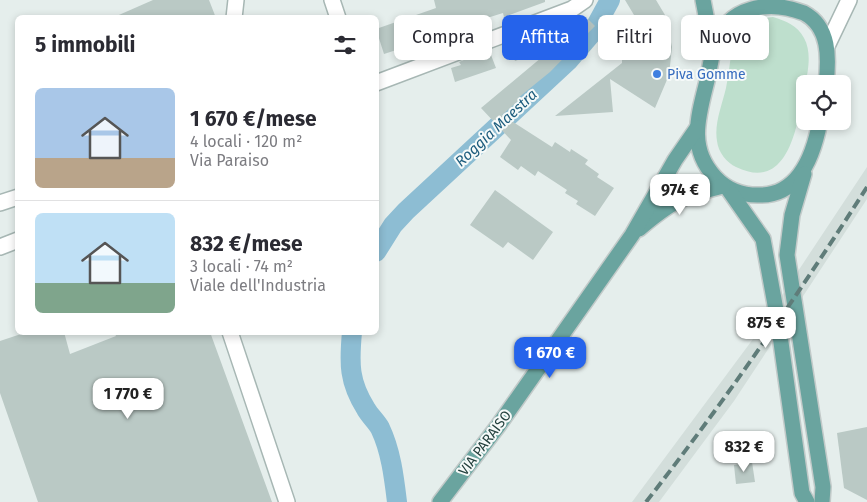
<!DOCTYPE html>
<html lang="it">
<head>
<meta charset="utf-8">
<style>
	:root { --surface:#fff; --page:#f7f7f7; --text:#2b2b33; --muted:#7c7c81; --line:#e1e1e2; --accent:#2563eb }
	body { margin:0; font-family:"Fira Sans",sans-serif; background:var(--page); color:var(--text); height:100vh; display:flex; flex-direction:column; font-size:19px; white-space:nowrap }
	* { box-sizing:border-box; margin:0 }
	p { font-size:16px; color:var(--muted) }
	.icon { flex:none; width:28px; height:28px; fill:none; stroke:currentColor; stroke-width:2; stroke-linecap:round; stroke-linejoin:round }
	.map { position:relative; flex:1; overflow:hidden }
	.details { position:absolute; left:15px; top:15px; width:364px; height:320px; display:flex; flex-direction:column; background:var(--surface); border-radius:8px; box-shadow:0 2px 8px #0003 }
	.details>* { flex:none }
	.hud { position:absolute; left:394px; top:15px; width:398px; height:45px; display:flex; gap:10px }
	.buttons { position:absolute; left:796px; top:75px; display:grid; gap:10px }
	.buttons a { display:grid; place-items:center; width:55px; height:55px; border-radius:8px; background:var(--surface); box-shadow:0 2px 8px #0003; font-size:25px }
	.price { position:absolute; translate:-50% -42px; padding:0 11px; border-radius:10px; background:#fff; color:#222; font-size:16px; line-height:32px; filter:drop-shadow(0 1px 2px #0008) }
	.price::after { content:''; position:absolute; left:50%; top:30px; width:15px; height:11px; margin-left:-8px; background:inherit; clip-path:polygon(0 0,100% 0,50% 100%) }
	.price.selected { background:var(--accent); color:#fff }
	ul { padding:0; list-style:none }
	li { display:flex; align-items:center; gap:15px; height:125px; padding:0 20px }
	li+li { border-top:1px solid var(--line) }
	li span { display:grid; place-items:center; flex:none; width:140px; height:100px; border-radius:8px; color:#555 }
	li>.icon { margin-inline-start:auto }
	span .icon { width:60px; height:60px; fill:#fffc; stroke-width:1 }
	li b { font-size:21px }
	h2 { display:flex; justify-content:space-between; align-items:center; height:60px; padding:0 20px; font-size:21px }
	.chip { padding:0 18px; border-radius:8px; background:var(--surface); box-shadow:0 2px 8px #0003; font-size:18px; line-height:45px }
	.chip.selected { background:var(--accent); color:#fff }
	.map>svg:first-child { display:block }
	.built { fill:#d3dedb }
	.green { fill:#bedfcd }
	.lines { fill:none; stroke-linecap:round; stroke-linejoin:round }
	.canal { stroke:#8dbdd3; stroke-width:20 }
	.building { fill:#bac9c5 }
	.minor-casing { stroke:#a7b7b4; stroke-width:18 }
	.major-casing { stroke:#c2cac9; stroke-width:18 }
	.minor { stroke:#fff; stroke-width:15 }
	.major { stroke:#6aa49f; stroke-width:15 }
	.rail { stroke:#5f7c79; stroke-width:4; stroke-dasharray:10 5; stroke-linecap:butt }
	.shop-dot { fill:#3f7fe0; stroke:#f6faf9; stroke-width:2 }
	.labels { text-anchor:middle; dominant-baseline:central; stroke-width:4; stroke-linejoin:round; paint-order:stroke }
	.shop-label { font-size:14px; fill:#366cbe; stroke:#f6faf9; text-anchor:start }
	.street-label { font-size:14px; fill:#24413e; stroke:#f6faf9 }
	.water-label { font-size:15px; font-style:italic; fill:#1d5d7e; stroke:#f6faf9 }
</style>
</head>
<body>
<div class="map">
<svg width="867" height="502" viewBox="0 0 867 502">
	<rect width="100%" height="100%" fill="#e5eeec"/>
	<polygon class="built" points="867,167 867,199 734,401 659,502 632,502 753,339"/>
	<path class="green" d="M773,17C786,21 797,25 804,38C812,52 808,72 805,85C798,119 791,194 736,167C727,163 718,152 717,141C714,124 722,105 726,88C729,74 730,58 733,43C743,26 753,19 773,17Z"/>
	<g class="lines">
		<g class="canal">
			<polyline points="376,252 393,225 406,211 568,61 592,33 610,0"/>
			<path d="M352,332C349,364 349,382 366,409C370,416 376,421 380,428C391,451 394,477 397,502"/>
		</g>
	</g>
	<g class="building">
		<polygon points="153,0 209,0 216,18 112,18"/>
		<polygon points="434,0 545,0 545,2 504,17 503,13 429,36 430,39 384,54 376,29 436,8"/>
		<polygon points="625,0 656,0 665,15 672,47 669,75 655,108 610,79 613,112 555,116 622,63 622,43 617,28 637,20"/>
		<polygon points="588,19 595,26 550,72 518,98 519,100 502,115 552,147 555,142 570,152 571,149 588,160 585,164 599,174 597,177 614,188 595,216 576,204 578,201 565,193 567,190 538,171 535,176 521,166 518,170 500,157 511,140 481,108 554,47 515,61 508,43 559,24 570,34"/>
		<polygon points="491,55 496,68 455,82 451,68 461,65 459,62 473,56 475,60"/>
		<polygon points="495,190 553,232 533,260 508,242 503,248 470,225"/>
		<polygon points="27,332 64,332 70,354 116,336 114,332 210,332 272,502 38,502 0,393 0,341"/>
		<polygon points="867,427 867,500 844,488 837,433"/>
		<polygon points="752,462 755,482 736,484 734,465"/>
	</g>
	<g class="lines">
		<defs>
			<g id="minor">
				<polyline points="332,0 338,18"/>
				<polyline points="234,18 236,0"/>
				<polyline points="827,46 849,0"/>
				<polyline points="376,83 572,9 585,0"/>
				<polyline points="0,203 18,197"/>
				<polyline points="0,247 18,240"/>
				<polyline points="230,332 287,502"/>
			</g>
			<g id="major">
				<polyline points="703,0 713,52"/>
				<path d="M820,121C814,153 800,194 762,195C744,196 728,191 715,177C688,148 698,117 707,81C710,69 711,56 715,45C728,5 770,0 804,13C830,27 829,58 826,84"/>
				<polyline points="804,174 792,215 787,255 823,487 822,502"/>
				<polyline points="728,189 763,239 778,321 802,493 807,502"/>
				<path d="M639,229C671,202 682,196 723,186"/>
				<polyline points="440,502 498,426 632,235 675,160 697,128"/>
			</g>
		</defs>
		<use href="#minor" class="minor-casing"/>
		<use href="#major" class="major-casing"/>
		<use href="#minor" class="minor"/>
		<use href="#major" class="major"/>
		<path class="rail" d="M646,502C725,401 798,295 867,187"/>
	</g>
	<circle class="shop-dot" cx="657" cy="74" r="5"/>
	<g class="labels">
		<g class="shop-label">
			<text x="667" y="74">Piva Gomme</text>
		</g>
		<g class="street-label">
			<text transform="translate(485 443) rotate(-53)">VIA PARAISO</text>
		</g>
		<g class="water-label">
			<text transform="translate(496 128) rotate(-43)">Roggia Maestra</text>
		</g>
	</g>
</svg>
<div class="buttons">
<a><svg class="icon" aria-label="locate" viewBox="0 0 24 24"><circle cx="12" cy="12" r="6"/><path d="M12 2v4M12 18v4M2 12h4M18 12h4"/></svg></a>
</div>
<b class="price" style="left:680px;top:216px">974 €</b>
<b class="price" style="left:766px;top:349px">875 €</b>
<b class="price selected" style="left:550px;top:379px">1 670 €</b>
<b class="price" style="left:128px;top:420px">1 770 €</b>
<b class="price" style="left:744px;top:473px">832 €</b>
<div class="hud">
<a class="chip">Compra</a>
<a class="chip selected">Affitta</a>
<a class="chip">Filtri</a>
<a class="chip">Nuovo</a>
</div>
<section class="details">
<h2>5 immobili<svg class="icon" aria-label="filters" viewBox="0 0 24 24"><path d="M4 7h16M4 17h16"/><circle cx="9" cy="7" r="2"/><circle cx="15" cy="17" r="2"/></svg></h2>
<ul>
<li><span style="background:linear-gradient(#a9c7e8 70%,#b9a48a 0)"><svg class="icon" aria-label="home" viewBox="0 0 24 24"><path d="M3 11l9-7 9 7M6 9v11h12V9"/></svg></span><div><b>1 670 €/mese</b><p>4 locali · 120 m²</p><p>Via Paraiso</p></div></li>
<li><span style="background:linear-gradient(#bfe0f5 70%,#7fa58c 0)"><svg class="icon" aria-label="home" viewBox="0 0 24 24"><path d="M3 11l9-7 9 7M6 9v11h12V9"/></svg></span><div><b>832 €/mese</b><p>3 locali · 74 m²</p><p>Viale dell'Industria</p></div></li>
</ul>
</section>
</div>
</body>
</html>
